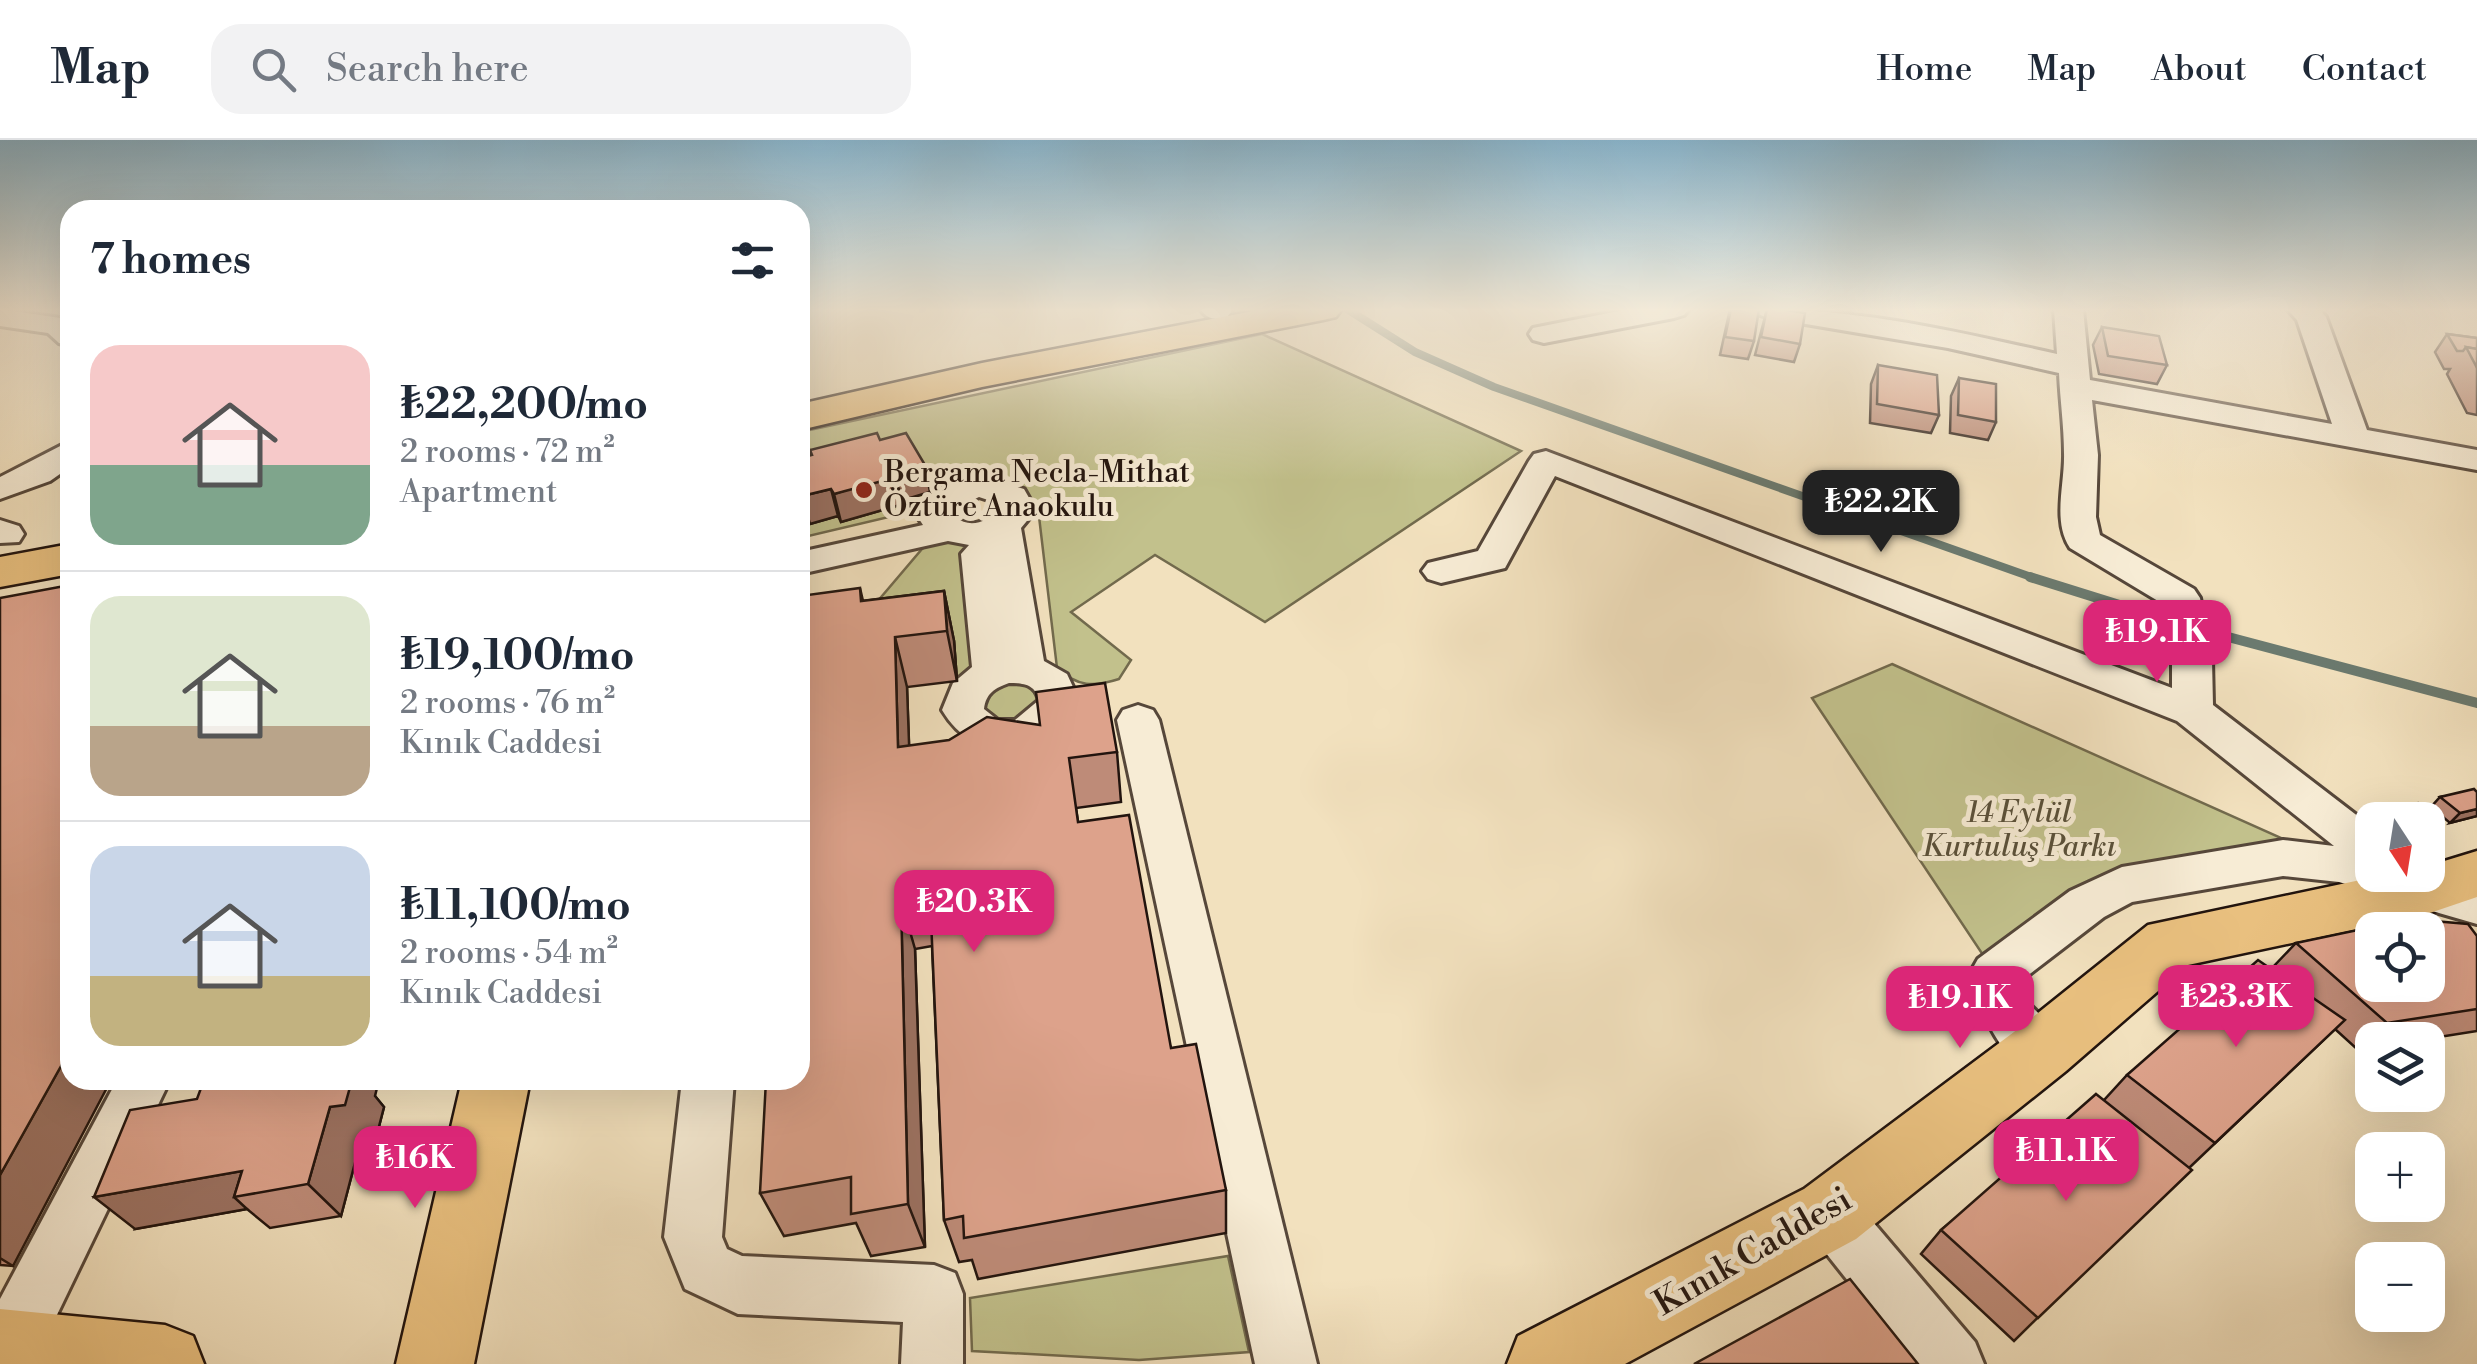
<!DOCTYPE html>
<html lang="en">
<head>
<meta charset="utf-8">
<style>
	:root { --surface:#fff; --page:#f2f2f3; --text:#1f2937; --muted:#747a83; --line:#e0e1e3; --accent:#db2777 }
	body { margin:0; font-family:"Libre Bodoni",serif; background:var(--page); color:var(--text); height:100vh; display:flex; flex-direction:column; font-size:38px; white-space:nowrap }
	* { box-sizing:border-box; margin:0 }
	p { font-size:32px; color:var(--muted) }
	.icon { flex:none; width:55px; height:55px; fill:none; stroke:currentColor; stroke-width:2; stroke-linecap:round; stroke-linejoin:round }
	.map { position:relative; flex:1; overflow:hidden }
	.details { position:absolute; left:60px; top:60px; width:750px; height:890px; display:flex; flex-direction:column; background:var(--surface); border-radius:30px; box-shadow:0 10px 40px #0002 }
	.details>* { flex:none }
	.needle { width:65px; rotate:168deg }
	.buttons { position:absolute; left:2355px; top:662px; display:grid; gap:20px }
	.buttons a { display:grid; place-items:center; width:90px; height:90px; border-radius:20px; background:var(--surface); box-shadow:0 10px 40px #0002; font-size:50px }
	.price { position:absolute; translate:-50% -85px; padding:0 22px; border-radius:20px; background:var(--accent); color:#fff; font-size:32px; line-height:65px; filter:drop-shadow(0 2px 5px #0008) }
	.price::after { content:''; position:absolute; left:50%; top:60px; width:30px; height:22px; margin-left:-15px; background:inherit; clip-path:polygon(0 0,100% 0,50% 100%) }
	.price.active { background:#222; color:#fff }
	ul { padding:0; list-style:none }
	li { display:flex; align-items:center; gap:30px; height:250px; padding:0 30px }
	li+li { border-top:2px solid var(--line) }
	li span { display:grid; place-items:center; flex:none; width:280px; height:200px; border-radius:30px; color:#555 }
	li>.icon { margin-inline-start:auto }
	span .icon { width:120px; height:120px; fill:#fffc; stroke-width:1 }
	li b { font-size:42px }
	h2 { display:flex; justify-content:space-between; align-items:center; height:120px; padding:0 30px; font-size:42px }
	header { display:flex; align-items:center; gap:60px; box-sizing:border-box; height:140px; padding:0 50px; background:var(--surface); border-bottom:2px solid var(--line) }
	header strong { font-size:48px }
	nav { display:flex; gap:55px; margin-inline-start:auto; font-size:35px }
	.search { width:700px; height:90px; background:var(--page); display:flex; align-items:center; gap:25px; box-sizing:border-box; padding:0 35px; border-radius:30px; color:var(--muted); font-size:38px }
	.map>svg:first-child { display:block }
	.green { fill:#c2c18c; stroke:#726a4d; stroke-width:2.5 }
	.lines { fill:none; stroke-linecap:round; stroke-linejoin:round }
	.stream-far1 { stroke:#6b7a6f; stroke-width:8 }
	.stream { stroke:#6b7a6f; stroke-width:10 }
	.minor-casing { stroke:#56473a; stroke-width:6 }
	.major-casing { stroke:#22140e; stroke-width:5 }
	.minor { fill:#f7ecd5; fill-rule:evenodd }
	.major { fill:#e9c07f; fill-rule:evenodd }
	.wall { fill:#be8b78; stroke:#22140e; stroke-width:2.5 }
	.shaded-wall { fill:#9b7161; stroke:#22140e; stroke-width:2.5 }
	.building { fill:#dda28b; stroke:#22140e; stroke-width:2.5; fill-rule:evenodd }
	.poi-dot { fill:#8f2418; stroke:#f7ecd5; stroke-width:4 }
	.labels { text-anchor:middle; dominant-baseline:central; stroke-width:10; stroke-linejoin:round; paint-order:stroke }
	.poi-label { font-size:30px; fill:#22140e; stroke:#f7ecd5; text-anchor:start }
	.park-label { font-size:30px; font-style:italic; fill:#5a513a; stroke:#f7ecd5 }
	.near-street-label { font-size:35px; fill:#22140e; stroke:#f7ecd5 }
</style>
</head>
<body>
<header>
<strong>Map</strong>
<div class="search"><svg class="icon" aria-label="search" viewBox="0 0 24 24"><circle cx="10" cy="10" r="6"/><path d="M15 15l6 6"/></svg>Search here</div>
<nav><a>Home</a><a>Map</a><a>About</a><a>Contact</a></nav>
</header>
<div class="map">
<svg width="2477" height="1224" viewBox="0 0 2477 1224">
	<rect width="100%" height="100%" fill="#f2e1be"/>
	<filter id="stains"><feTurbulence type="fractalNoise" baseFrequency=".002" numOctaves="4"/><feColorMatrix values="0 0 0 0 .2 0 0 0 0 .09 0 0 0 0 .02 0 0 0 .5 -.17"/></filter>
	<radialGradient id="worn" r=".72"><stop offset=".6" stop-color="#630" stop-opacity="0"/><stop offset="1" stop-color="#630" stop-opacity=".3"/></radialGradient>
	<g class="green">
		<path d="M1262,194L1521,311L1265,482L1155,415L1071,472L1131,520L1119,539C1094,547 1077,547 1057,528L1038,368L1018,370L1003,350L800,398V292Z"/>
		<polygon points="936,400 970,402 985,526 957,541 954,501 843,502 922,409"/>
		<polygon points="1892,524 2339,724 2122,745 1995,833 1812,558"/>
		<polygon points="1004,541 1033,544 1043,564 1012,585 983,577 981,556"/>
		<polygon points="1228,1116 1249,1212 1139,1220 972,1211 970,1158"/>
	</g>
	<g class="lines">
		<polyline class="stream-far1" points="1347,169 1415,212 1494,247 2037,439"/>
		<g class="stream">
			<polyline points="2030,437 2177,483"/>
			<polyline points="2198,489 2477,563"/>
		</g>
		<defs>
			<g id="minor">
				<polygon points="0,169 67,179 70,206 59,203 48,193 0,186"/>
				<path d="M1200,169H1230L1232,171L1227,177C1215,180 1208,180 1200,169Z"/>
				<polygon points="1629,169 1689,169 1684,175 1674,178 1544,203 1533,200 1529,194 1533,188"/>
				<path d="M1755,169C1858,168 1958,192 2057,214L2054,169H2083L2090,240L2332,284L2297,180L2287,169H2319L2326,177L2367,290L2477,310V330L2092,260L2098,315L2096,377L2100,395L2194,449L2200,458L2212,520L2213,565L2372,687V735L2428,733L2477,746V784L2394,760L2387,747L2372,752L2339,742L2283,736L2132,762L2104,777L2022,840L2030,865L2060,894L2068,910L2060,926C2006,946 1982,874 1970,833L1978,819L2070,751L2122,727L2283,700L2334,706L2177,581L1555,336L1505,428L1441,443L1428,439L1422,431L1428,423L1478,411L1529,321L1534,314L1546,311L2172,548V520L2163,464L2070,408C2052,381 2065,344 2064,313C2064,286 2060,259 2059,233L1948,208L1770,178L1760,175Z"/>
				<polygon points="70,301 70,327 50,341 0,359 0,337"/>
				<path d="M981,336L1024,349L1036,370L1021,388L1044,521L1067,534L1079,560C1049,620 978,630 942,570L953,543L972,527L961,414L969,405L948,401L800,434V412L923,385L919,379C924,346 952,342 981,336ZM979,357L997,363L1000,369C986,382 971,389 955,377L956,368ZM1009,543C1024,543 1035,544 1039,560L1015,580H998L984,569C986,553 995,548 1009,543Z"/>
				<polygon points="0,380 19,386 24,394 19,402 0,403"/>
				<polygon points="1138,565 1153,570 1159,580 1317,1224 1255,1224 1117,580 1123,570"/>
				<polygon points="117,940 170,940 54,1181 29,1224 0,1224 0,1159"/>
				<polygon points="682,940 734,940 722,1097 727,1109 742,1116 934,1125 955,1133 963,1154 963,1224 901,1224 903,1182 738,1174 685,1149 664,1097"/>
				<polygon points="1830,1047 1850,1055 1975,1202 1984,1224 1914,1224 1810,1093 1802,1074 1810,1055"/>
			</g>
			<g id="major">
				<polygon points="1264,169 1342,169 1336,177 1323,180 982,247 800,290 800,264 982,223"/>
				<polygon points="70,404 70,434 0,447 0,417"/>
				<polygon points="2477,711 2477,757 2424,775 2188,825 2066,931 1856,1099 1625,1224 1507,1224 1518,1196 1804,1049 2018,889 2148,785 2384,735 2428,735 2428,726"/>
				<polygon points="462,940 530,940 474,1224 396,1224"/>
				<polygon points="0,1169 165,1185 193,1196 204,1224 0,1224"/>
			</g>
		</defs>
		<use href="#minor" class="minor-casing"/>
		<use href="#major" class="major-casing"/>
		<use href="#minor" class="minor"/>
		<use href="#major" class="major"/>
	</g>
	<g class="wall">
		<polygon points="1730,169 1754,201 1748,219 1720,215"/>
		<polygon points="1767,169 1800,204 1794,222 1755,215"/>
		<polygon points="2102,187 2167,225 2157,244 2099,234 2093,205"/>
		<polygon points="2447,194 2477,198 2477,275 2467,273 2447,234 2450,229 2444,229 2435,212"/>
		<polygon points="1878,225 1939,275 1931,293 1870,283 1871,244"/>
		<polygon points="1959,238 1996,282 1988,300 1950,293 1951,256"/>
		<polygon points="810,310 925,325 930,352 906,359 907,363 841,382 838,376 810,384 800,363 800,318 812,315"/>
		<polygon points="860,448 863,461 944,451 954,501 957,541 907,547 909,605 1117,612 1121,662 1076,668 1078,682 1171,908 1226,1050 1226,1093 978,1139 972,1120 959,1122 944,1080 932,806 915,809 925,1107 871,1116 856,1083 784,1096 760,1053"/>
		<polygon points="0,458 13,1126 0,1125"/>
		<polygon points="2477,652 2477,676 2450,683 2431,667 2440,657"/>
		<polygon points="2384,671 2437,679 2428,689 2428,680 2376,680"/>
		<polygon points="2477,796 2477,891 2420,900 2372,900 2372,908 2358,910 2335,889 2189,1028 2014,1201 1921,1114 1941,1090 2104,960 2127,935 2271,829 2296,803"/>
		<polygon points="375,956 384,967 376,998 361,1000 341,1076 270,1088 247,1069 135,1089 197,959"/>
	</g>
	<g class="shaded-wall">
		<polygon points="925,325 930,352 906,359 907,363 841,382 834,354 899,332"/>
		<polygon points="831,349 838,376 810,384 802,356"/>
		<polygon points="944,451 954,501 957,541 947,491"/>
		<polygon points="895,497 907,547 911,657 898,607"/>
		<polygon points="2477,669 2477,676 2450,683 2460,673"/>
		<polygon points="901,760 915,809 925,1107 908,1064"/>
		<polygon points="70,910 70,940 111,940 13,1126 0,1118 0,1035"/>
		<polygon points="345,940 379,940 375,956 384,967 376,998 361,1000 341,1076 308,1044 330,967"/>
		<polygon points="242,1031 234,1057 247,1069 135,1089 94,1057"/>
	</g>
	<g class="building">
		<polygon points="1731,169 1759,169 1754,201 1725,197"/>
		<polygon points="1767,169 1779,169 1805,173 1800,204 1761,197"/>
		<polygon points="2102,187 2159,196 2167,225 2108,216"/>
		<polygon points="2447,194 2477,198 2477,209 2466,207 2463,211 2457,211"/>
		<polygon points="2466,207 2477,209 2477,228"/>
		<polygon points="1878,225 1937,235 1939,275 1877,264"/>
		<polygon points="1959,238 1996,244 1996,282 1958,275"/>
		<polygon points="877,293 880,300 906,293 925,325 899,332 901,336 834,354 831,349 802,356 800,351 800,318 812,315 810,310"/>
		<polygon points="70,445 70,910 0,1035 0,458"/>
		<polygon points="860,448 861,461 944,451 947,491 895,497 898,607 949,600 987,577 1040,585 1036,552 1105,543 1117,612 1069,618 1078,682 1129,675 1171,908 1196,904 1226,1050 964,1098 963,1076 944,1080 930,756 901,760 908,1064 851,1074 851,1037 760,1053 766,940 800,940 800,456"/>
		<polygon points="2474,649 2477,652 2477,669 2460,673 2440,657"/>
		<polygon points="2418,663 2437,679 2428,681 2428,680 2394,680 2384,671"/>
		<path d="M2410,779L2468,784L2477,796V869L2387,883L2296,803ZM2372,790H2428V845H2372Z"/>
		<polygon points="2258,820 2345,880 2215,1003 2127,935"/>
		<polygon points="204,940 352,940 345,965 330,967 308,1044 234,1057 242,1031 94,1057 130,970 197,959"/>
		<polygon points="2096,954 2192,1030 2038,1178 1941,1090"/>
		<polygon points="1850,1139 1918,1224 1694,1224"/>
	</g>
	<linearGradient id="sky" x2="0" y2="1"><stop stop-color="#89b8d2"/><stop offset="0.5" stop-color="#f9f2e2"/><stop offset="1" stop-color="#f9f2e2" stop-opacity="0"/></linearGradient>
	<rect width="2477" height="340" fill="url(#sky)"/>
	<circle class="poi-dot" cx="864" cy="350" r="10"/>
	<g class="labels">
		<g class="poi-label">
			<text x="884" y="333">Bergama Necla-Mithat<tspan x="884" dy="34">Öztüre Anaokulu</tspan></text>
		</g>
		<g class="park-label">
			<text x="2019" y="673">14 Eylül<tspan x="2019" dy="34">Kurtuluş Parkı</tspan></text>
		</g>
		<g class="near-street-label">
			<text transform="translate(1753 1112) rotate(-30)">Kınık Caddesi</text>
		</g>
	</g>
	<rect width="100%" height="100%" filter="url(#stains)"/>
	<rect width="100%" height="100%" fill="url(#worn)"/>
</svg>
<div class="buttons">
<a><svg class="needle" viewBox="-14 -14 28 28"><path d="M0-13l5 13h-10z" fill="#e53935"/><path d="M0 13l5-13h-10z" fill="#747a83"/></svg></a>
<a><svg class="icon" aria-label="locate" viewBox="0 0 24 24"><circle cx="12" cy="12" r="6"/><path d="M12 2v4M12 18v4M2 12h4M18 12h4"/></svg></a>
<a><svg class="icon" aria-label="layers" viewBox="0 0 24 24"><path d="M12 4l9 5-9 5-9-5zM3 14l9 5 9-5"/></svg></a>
<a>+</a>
<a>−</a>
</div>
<b class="price active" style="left:1881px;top:415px">₺22.2K</b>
<b class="price" style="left:2157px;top:545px">₺19.1K</b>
<b class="price" style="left:974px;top:815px">₺20.3K</b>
<b class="price" style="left:2236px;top:910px">₺23.3K</b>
<b class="price" style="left:1960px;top:911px">₺19.1K</b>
<b class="price" style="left:2066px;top:1064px">₺11.1K</b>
<b class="price" style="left:415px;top:1071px">₺16K</b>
<section class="details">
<h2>7 homes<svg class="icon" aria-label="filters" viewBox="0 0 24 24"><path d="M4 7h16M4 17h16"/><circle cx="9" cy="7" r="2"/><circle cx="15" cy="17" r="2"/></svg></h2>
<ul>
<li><span style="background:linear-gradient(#f6c9c9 60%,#7fa58c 0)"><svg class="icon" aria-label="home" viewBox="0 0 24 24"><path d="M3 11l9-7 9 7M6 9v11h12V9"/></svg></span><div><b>₺22,200/mo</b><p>2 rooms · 72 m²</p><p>Apartment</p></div></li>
<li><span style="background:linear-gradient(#dfe7d0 65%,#b9a48a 0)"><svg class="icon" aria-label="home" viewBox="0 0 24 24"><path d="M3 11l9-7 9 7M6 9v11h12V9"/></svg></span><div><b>₺19,100/mo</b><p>2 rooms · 76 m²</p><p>Kınık Caddesi</p></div></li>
<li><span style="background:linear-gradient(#c9d6e8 65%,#c2b280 0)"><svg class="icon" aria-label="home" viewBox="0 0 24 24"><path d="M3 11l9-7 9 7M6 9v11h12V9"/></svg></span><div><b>₺11,100/mo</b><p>2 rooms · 54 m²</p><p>Kınık Caddesi</p></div></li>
</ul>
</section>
</div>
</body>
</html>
